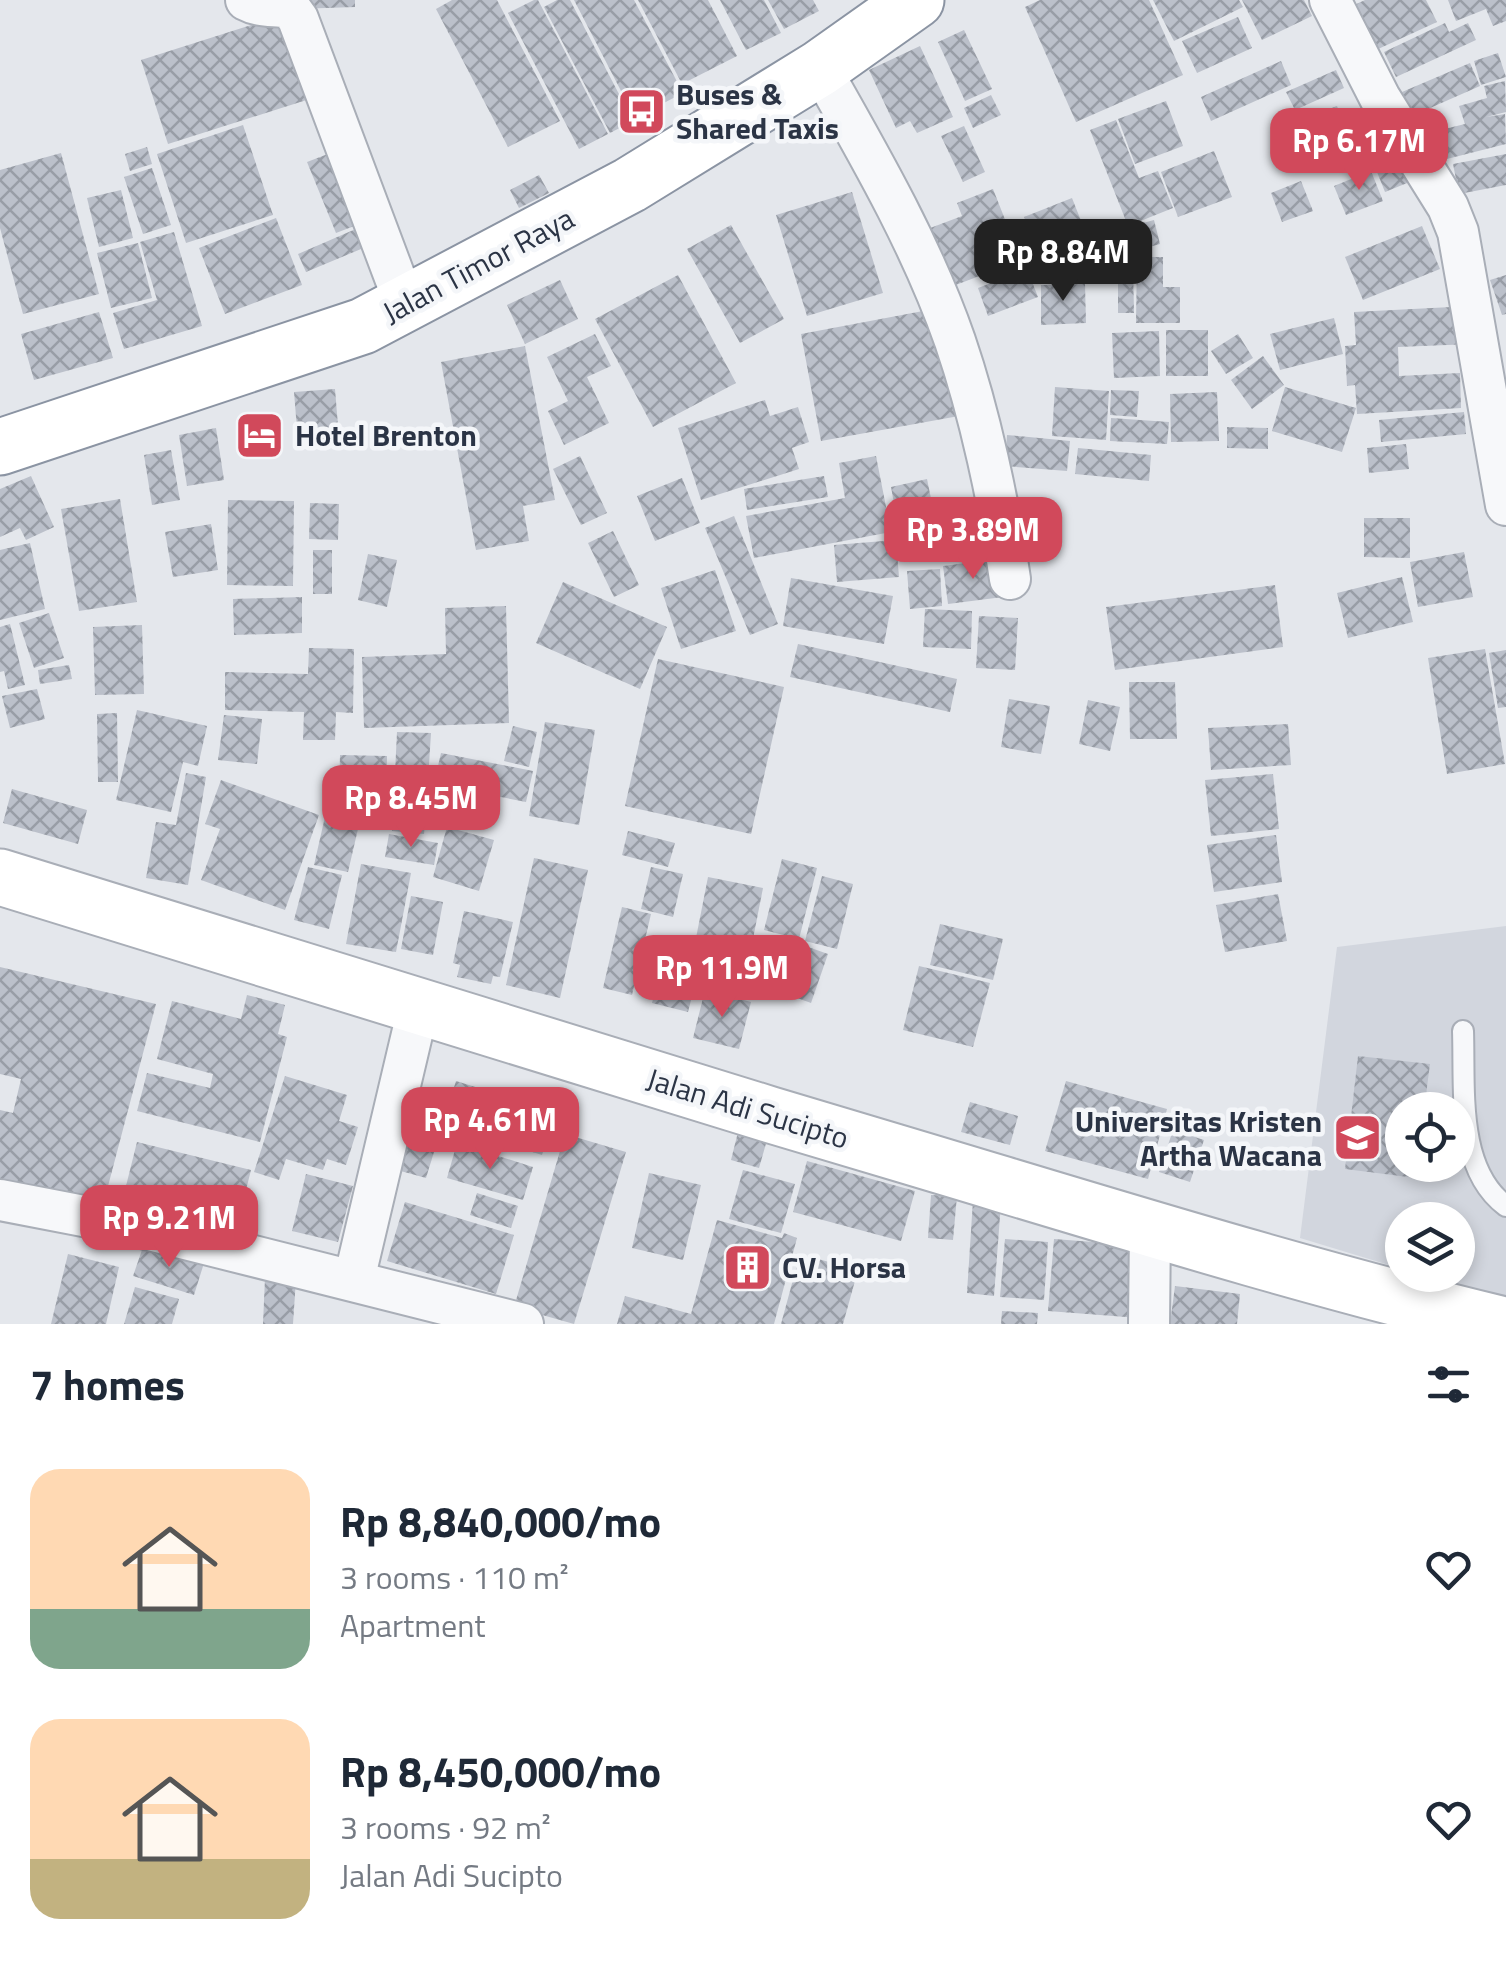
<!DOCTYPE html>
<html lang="en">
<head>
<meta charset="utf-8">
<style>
	:root { --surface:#fff; --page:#f6f6f7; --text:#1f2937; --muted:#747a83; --accent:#d1495b }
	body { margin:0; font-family:"Titillium Web",sans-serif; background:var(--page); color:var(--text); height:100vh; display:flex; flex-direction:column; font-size:38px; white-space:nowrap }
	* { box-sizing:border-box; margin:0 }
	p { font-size:32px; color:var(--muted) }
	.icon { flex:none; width:55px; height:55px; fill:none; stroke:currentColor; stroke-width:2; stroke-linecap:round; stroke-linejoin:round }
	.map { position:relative; height:1324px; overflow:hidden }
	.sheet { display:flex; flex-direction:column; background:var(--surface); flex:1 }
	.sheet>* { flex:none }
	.tools { position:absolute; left:1385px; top:1092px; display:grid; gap:20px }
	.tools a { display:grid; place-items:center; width:90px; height:90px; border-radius:50%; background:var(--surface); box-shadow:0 5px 15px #0003; font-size:50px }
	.price { position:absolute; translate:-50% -85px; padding:0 22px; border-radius:20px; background:var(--accent); color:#fff; font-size:32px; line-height:65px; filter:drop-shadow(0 2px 5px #0008) }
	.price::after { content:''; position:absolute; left:50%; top:60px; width:30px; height:22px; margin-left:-15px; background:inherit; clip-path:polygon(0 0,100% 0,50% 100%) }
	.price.on { background:#222; color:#fff }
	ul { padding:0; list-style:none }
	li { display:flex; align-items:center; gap:30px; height:250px; padding:0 30px }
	li span { display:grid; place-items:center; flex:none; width:280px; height:200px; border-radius:30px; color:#555 }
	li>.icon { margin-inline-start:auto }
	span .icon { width:120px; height:120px; fill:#fffc; stroke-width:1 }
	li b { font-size:42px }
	h2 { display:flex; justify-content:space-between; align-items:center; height:120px; padding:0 30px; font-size:42px }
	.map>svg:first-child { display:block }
	.built { fill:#d2d6de; fill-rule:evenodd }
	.building { fill:url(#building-cross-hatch) }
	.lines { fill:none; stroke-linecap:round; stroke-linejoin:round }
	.service-casing { stroke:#a9aeb7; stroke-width:24 }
	.minor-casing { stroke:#a9aeb7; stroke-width:44 }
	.secondary-casing { stroke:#a9aeb7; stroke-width:59 }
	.trunk-casing { stroke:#8b94a3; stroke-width:59 }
	.service { stroke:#f7f8fa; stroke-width:20 }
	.minor { stroke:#f7f8fa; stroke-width:40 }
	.secondary { stroke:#fff; stroke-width:55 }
	.trunk { stroke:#fff; stroke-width:55 }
	.labels { text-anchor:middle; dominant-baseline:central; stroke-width:9; stroke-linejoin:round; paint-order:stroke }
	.poi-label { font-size:30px; font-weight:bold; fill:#2b3445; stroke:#f4f6f9; text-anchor:start }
	.street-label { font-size:30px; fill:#2b3445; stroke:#f4f6f9 }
</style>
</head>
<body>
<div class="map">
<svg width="1506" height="1324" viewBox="0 0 1506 1324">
	<defs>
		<pattern id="building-cross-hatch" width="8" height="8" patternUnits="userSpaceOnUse" patternTransform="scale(2.5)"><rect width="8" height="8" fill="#bbc0ca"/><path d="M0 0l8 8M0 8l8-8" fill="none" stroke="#989da6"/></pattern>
	</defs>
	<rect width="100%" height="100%" fill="#e4e7ec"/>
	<path class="built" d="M1506,926V1301L1422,1275H1458V1220H1402V1269L1300,1238L1337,947ZM1402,1110H1458V1165H1402Z"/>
	<g class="building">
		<polygon points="296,0 355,0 355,7 296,9"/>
		<polygon points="452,0 497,0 560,121 508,147 436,9"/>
		<polygon points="534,0 538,0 608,134 579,149 508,13"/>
		<polygon points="557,0 570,0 633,121 610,133 544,7"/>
		<polygon points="574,0 634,0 683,93 635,118"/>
		<polygon points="638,0 708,0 737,56 682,84"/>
		<polygon points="720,0 764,0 781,33 746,50"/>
		<polygon points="768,0 813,0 819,11 784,29"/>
		<polygon points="1040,0 1149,0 1183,75 1076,122 1025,7"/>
		<polygon points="1153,0 1239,0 1243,7 1174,41"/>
		<polygon points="1242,0 1304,0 1312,16 1262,40"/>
		<polygon points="1365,0 1426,0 1437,22 1376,50 1348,8"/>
		<polygon points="1448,0 1506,0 1506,21 1493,26 1486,9 1456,21"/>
		<polygon points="289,13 316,97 168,144 141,60"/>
		<polygon points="1238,17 1252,48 1197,73 1182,41"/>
		<polygon points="1445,23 1449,32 1468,23 1476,40 1396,77 1384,52"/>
		<polygon points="964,30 992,89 965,101 938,42"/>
		<polygon points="920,46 953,117 917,133 910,121 896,128 869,70"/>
		<polygon points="1498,53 1506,77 1481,85 1474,61"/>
		<polygon points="1281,61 1291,85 1211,121 1201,97"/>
		<polygon points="1470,63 1480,86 1412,116 1402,92"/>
		<polygon points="1336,70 1344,88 1295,110 1286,92"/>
		<polygon points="1505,81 1506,112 1486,117 1505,114 1506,144 1439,161 1432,132 1465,124 1459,106 1487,98 1484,86"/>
		<polygon points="991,95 1001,115 973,128 964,108"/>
		<polygon points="1166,101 1183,146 1135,164 1118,119"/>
		<polygon points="1337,106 1350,140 1302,160 1288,125"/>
		<polygon points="1116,120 1139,178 1158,171 1173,208 1128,226 1090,130"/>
		<polygon points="243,125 273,215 186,243 157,154"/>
		<polygon points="964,126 985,172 963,182 941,136"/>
		<polygon points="147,147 152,164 130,171 125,154"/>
		<polygon points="1214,151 1232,197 1178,217 1161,172"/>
		<polygon points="333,152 362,223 336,233 307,162"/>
		<polygon points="61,153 99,294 23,314 0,228 0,170"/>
		<polygon points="1407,154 1417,179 1385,192 1375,167"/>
		<polygon points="1506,154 1506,185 1459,194 1453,164"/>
		<polygon points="152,168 171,225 143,234 124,177"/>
		<polygon points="1371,171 1383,201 1346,215 1334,186"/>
		<polygon points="539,175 549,193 519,208 510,190"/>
		<polygon points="1301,181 1313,211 1282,222 1271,193"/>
		<polygon points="993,189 1021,260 940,291 917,233 962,216 957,203"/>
		<polygon points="121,190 133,238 99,247 87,198"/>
		<polygon points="852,192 883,293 807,316 776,215"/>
		<polygon points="1072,198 1087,236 1038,255 1024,217"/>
		<polygon points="276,218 302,285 225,314 199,248"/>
		<polygon points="1154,220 1160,244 1084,265 1077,241"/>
		<polygon points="365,225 373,244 306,272 298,254"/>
		<polygon points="731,225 784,319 740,343 687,249"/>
		<polygon points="1422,226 1440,269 1363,300 1345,257"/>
		<polygon points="174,232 202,326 124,349 113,313 157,300 140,242"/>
		<polygon points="138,243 152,298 111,308 97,253"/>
		<polygon points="1137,257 1163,257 1163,287 1180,287 1180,323 1136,323"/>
		<polygon points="1118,266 1133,266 1134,313 1118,313"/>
		<polygon points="1027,269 1038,297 988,316 978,288"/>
		<polygon points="678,275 736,383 653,427 595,319"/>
		<polygon points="1506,275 1506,314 1502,315 1490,280"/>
		<polygon points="560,280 578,319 525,344 507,305"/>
		<polygon points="1085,284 1086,323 1041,325 1041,285"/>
		<polygon points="1471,306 1472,344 1398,347 1399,376 1460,373 1461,408 1357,414 1355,385 1347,386 1345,346 1356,345 1354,312"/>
		<polygon points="939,308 959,416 821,441 801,334"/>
		<polygon points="99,312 113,358 34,380 21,334"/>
		<polygon points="1334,318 1343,354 1280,370 1270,334"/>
		<rect x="1166" y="330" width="42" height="46"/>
		<polygon points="1159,331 1160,376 1114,378 1112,333"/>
		<polygon points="595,334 611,366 587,377 609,423 564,445 548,411 568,401 547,357"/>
		<polygon points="1238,334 1253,358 1226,374 1211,351"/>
		<polygon points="525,346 555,500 523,506 529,541 476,550 441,362"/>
		<polygon points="1263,356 1284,385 1252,409 1231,380"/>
		<polygon points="1055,387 1109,391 1106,440 1052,436"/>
		<polygon points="1285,387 1356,408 1342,452 1272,431"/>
		<polygon points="335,389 339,438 298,441 294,392"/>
		<polygon points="1111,390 1139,391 1137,417 1110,415"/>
		<polygon points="1217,392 1219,441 1171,442 1170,394"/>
		<polygon points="765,400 770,416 798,407 809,442 792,448 799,469 701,500 678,428"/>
		<polygon points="1464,412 1466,434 1381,442 1379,420"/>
		<polygon points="1111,418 1169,422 1167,444 1110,441"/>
		<polygon points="1227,427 1268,428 1268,449 1227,448"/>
		<polygon points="216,428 224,480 187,486 179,435"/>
		<polygon points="1007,435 1070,441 1067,471 1005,466"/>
		<polygon points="1406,444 1409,469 1369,473 1367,448"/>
		<polygon points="1078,448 1151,455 1149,481 1075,474"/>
		<polygon points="171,450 180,500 152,505 144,455"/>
		<polygon points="580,456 607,513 581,525 553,469"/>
		<polygon points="876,456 891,532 754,558 746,516 845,498 839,463"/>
		<polygon points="31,476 54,527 26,540 20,528 0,537 0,489"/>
		<polygon points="824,476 828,497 747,510 744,489"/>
		<polygon points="682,478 700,523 655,541 637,496"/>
		<polygon points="927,479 934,513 897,520 891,487"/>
		<polygon points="120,499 137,602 79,611 61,509"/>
		<polygon points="228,500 294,501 293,586 227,585"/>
		<polygon points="310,503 339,504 338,540 309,539"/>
		<polygon points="979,505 983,544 948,548 944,508"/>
		<polygon points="734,516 778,624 750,635 705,528"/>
		<polygon points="1364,518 1410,518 1410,558 1364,557"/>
		<polygon points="211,524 218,570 173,577 165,532"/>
		<polygon points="613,531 639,585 614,597 588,543"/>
		<polygon points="896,540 899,577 837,582 834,545"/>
		<polygon points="30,543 45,609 0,620 0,550"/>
		<rect x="313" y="550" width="19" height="44"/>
		<polygon points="1464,552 1473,597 1418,607 1410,562"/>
		<polygon points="368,554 397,560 387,607 358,600"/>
		<polygon points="998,559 1003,597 948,604 943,566"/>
		<polygon points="940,569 942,606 910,609 907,571"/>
		<polygon points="715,570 736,631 681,649 661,588"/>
		<polygon points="1402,577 1413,622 1348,638 1337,593"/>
		<polygon points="791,578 893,596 884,644 783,626"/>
		<polygon points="563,582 667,627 640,689 536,643"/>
		<polygon points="1275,585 1283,647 1115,670 1106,607"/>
		<polygon points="302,597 302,633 234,635 233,599"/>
		<polygon points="506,606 509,723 364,728 362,657 446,654 445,608"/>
		<polygon points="925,609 972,611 971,649 923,647"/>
		<polygon points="49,613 64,658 34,668 19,623"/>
		<polygon points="979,616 1018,618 1015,670 976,668"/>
		<polygon points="10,624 25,685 8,689 4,671 0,672 0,627"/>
		<polygon points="142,625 144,694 95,695 93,627"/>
		<polygon points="798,644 957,679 950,712 790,677"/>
		<polygon points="309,648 354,649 353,713 336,712 335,740 303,740 304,712 225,710 225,672 308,674"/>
		<polygon points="1485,649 1505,764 1447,774 1428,658"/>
		<polygon points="1506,650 1506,707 1498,708 1489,653"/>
		<polygon points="658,659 784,687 751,834 625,806"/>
		<polygon points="69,665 72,679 40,684 38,670"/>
		<polygon points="1129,682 1175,682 1177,739 1130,739"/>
		<polygon points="37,689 45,719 10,728 2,696"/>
		<polygon points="1009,699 1050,706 1041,754 1001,747"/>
		<polygon points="1088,700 1120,707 1110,751 1079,744"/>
		<polygon points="137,710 207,726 198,766 183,762 171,812 116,800"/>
		<polygon points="117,713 118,782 98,782 97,714"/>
		<polygon points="224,715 262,719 257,764 218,760"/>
		<polygon points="545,722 595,730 579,825 529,816"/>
		<polygon points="1288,724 1291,765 1211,770 1208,728"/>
		<polygon points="513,726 537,732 529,767 504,761"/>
		<polygon points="397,732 431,733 427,796 394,794"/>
		<polygon points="441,753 533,771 526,802 434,784"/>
		<polygon points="340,755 387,756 386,800 339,799"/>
		<polygon points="186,773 206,777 188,885 146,878 156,822 176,825"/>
		<polygon points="1273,774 1279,829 1211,836 1205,780"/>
		<polygon points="221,780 319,815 285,910 201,880 220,829 205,824"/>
		<polygon points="12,789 87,810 78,844 3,823"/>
		<polygon points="395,797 427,801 424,834 392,831"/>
		<polygon points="327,808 361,816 348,872 314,865"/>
		<polygon points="447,827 494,840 479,891 433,877"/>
		<polygon points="628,831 675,843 668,867 622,855"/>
		<polygon points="389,834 438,843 434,865 385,857"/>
		<polygon points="1276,835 1282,882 1214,892 1207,845"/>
		<polygon points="534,858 588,870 560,998 506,985"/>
		<polygon points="782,859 817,868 799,939 764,930"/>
		<polygon points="361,864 411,873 396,952 346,944"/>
		<polygon points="308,867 342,875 329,929 294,920"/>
		<polygon points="651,867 683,874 673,917 641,909"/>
		<polygon points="822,876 853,884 837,949 805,941"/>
		<polygon points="708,877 763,888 751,949 696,938"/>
		<polygon points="1278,894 1287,941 1225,952 1216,905"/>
		<polygon points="411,896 443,902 433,955 401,949"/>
		<polygon points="622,907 651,914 632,995 603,988"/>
		<polygon points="464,911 513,922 500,977 493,976 491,984 457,977 460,965 453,963"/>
		<polygon points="940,924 1003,939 993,980 930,965"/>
		<polygon points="794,942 828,954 811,1003 778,991"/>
		<polygon points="663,960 699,969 688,1012 652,1003"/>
		<polygon points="919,966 990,983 973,1047 903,1030"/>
		<polygon points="0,967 156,1004 102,1209 0,1185 0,1110 13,1113 21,1079 0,1074"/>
		<polygon points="705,990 751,1002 739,1049 693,1038"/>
		<polygon points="247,995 285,1005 278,1034 287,1037 260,1142 137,1111 147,1073 210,1088 213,1074 157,1059 172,1001 241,1019"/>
		<polygon points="1358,1056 1430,1064 1424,1110 1402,1110 1402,1165 1418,1165 1416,1178 1345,1169"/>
		<polygon points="285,1076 347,1095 339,1121 358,1127 346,1165 327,1159 323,1170 286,1159 279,1180 254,1172"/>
		<polygon points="456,1081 517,1100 503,1145 442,1126"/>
		<polygon points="1066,1081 1167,1109 1148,1179 1045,1151"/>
		<polygon points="525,1098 557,1107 542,1155 510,1145"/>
		<polygon points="970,1102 1018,1116 1010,1145 961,1132"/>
		<polygon points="410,1130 438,1139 426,1178 397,1170"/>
		<polygon points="1173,1130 1204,1140 1190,1182 1159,1172"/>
		<polygon points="738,1132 767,1140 759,1168 731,1160"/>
		<polygon points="565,1134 626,1152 574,1324 514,1307"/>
		<polygon points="137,1142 251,1170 233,1242 214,1238 221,1207 166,1193 158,1224 119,1214"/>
		<polygon points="457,1143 533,1167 523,1200 447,1178"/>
		<polygon points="807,1161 915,1191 901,1241 793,1212"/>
		<polygon points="743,1170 795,1184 781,1233 729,1219"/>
		<polygon points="649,1173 701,1185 683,1260 632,1248"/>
		<polygon points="306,1174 353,1186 338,1242 292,1231"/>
		<polygon points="477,1193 518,1206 511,1228 470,1215"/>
		<polygon points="931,1195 957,1196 953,1240 928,1238"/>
		<polygon points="973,1200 1001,1203 994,1296 967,1293"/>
		<polygon points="405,1202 514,1235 496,1294 387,1261"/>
		<polygon points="717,1220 782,1238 784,1233 797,1238 774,1324 617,1324 625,1296 691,1314"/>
		<polygon points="1005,1239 1048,1242 1044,1300 1000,1297"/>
		<polygon points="1054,1239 1145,1246 1139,1318 1048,1311"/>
		<polygon points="144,1244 204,1263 194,1295 133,1276"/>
		<polygon points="68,1254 119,1267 106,1324 51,1324"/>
		<polygon points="800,1254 858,1270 843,1324 781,1324"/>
		<polygon points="265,1278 296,1279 293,1324 263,1324"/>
		<polygon points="1175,1286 1240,1294 1237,1324 1170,1324"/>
		<polygon points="135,1287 179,1299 172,1324 124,1324"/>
		<polygon points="1002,1311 1038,1313 1037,1324 1001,1324"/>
	</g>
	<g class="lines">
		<defs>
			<path id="service" d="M1463,1031C1465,1088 1456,1169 1506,1206"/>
			<g id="minor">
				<path d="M246,0C261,8 273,5 290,8L298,19L405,304"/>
				<polyline points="1330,0 1380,98 1448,207 1458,232 1506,505"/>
				<path d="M820,68C870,156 922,246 955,341C980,414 999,503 1010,579"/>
				<polyline points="0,1200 130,1225 523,1324"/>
				<polyline points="354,1280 418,1009"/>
				<polyline points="1149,1324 1150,1228"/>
			</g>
			<path id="secondary" d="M0,877C298,971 596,1063 895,1152C1096,1212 1296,1275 1500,1324"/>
			<polyline id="trunk" points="0,447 363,326 630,185 820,68 916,0"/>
		</defs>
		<use href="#service" class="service-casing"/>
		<use href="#minor" class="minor-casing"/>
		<use href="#secondary" class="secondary-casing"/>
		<use href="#trunk" class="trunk-casing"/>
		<use href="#service" class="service"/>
		<use href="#minor" class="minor"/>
		<use href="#secondary" class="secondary"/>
		<use href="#trunk" class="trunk"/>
	</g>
	<defs>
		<symbol id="bus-square" viewBox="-11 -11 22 22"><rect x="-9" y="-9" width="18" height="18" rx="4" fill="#d1495b" stroke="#f4f6f9"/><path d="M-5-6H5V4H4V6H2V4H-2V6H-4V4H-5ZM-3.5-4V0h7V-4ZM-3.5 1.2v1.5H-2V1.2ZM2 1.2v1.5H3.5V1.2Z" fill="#fff"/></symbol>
		<symbol id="hotel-square" viewBox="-11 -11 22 22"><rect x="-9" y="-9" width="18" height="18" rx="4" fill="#d1495b" stroke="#f4f6f9"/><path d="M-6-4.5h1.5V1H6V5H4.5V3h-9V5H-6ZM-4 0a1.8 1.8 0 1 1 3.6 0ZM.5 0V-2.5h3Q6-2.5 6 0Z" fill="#fff"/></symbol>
		<symbol id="university-square" viewBox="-11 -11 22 22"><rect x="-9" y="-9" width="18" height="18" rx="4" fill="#d1495b" stroke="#f4f6f9"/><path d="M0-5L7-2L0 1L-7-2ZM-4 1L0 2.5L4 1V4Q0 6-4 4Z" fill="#fff"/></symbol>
		<symbol id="building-square" viewBox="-11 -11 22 22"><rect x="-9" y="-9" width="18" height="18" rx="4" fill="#d1495b" stroke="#f4f6f9"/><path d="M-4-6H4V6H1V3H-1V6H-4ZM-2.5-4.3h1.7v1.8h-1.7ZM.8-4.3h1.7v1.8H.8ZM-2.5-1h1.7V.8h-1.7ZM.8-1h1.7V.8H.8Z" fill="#fff"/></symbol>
	</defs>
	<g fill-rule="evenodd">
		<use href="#bus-square" x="614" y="84" width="55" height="55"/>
		<use href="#hotel-square" x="232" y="408" width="55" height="55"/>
		<use href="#university-square" x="1330" y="1110" width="55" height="55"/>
		<use href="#building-square" x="720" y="1240" width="55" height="55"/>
	</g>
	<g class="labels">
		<g class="poi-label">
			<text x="676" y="94">Buses &amp;<tspan x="676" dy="34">Shared Taxis</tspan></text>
			<text x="295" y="435">Hotel Brenton</text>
			<text x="1322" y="1121" text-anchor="end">Universitas Kristen<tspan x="1322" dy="34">Artha Wacana</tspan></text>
			<text x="782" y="1267">CV. Horsa</text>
		</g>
		<g class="street-label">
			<text transform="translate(478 265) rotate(-28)">Jalan Timor Raya</text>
			<text transform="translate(748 1108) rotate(17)">Jalan Adi Sucipto</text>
		</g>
	</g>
</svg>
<div class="tools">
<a><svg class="icon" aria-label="locate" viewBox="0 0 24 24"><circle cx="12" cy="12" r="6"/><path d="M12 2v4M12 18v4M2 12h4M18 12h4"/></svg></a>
<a><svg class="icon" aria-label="layers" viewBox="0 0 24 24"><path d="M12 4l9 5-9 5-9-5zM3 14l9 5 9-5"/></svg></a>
</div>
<b class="price" style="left:1359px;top:193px">Rp 6.17M</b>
<b class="price on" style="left:1063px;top:304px">Rp 8.84M</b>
<b class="price" style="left:973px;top:582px">Rp 3.89M</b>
<b class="price" style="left:411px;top:850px">Rp 8.45M</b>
<b class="price" style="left:722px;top:1020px">Rp 11.9M</b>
<b class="price" style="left:490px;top:1172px">Rp 4.61M</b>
<b class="price" style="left:169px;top:1270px">Rp 9.21M</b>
</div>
<section class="sheet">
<h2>7 homes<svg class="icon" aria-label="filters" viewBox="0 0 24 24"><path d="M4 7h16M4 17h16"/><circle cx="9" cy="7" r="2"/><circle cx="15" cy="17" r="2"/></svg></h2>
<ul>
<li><span style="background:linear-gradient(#ffd9b3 70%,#7fa58c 0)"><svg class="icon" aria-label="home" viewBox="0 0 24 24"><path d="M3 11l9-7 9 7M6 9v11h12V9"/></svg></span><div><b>Rp 8,840,000/mo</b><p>3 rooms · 110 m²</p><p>Apartment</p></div><svg class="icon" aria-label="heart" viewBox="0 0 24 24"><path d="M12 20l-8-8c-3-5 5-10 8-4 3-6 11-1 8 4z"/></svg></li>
<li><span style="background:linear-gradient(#ffd9b3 70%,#c2b280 0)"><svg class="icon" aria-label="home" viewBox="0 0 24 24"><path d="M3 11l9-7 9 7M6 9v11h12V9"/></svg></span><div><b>Rp 8,450,000/mo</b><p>3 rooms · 92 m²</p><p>Jalan Adi Sucipto</p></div><svg class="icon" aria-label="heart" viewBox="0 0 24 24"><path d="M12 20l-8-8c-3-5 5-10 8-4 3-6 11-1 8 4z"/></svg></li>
</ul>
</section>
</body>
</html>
